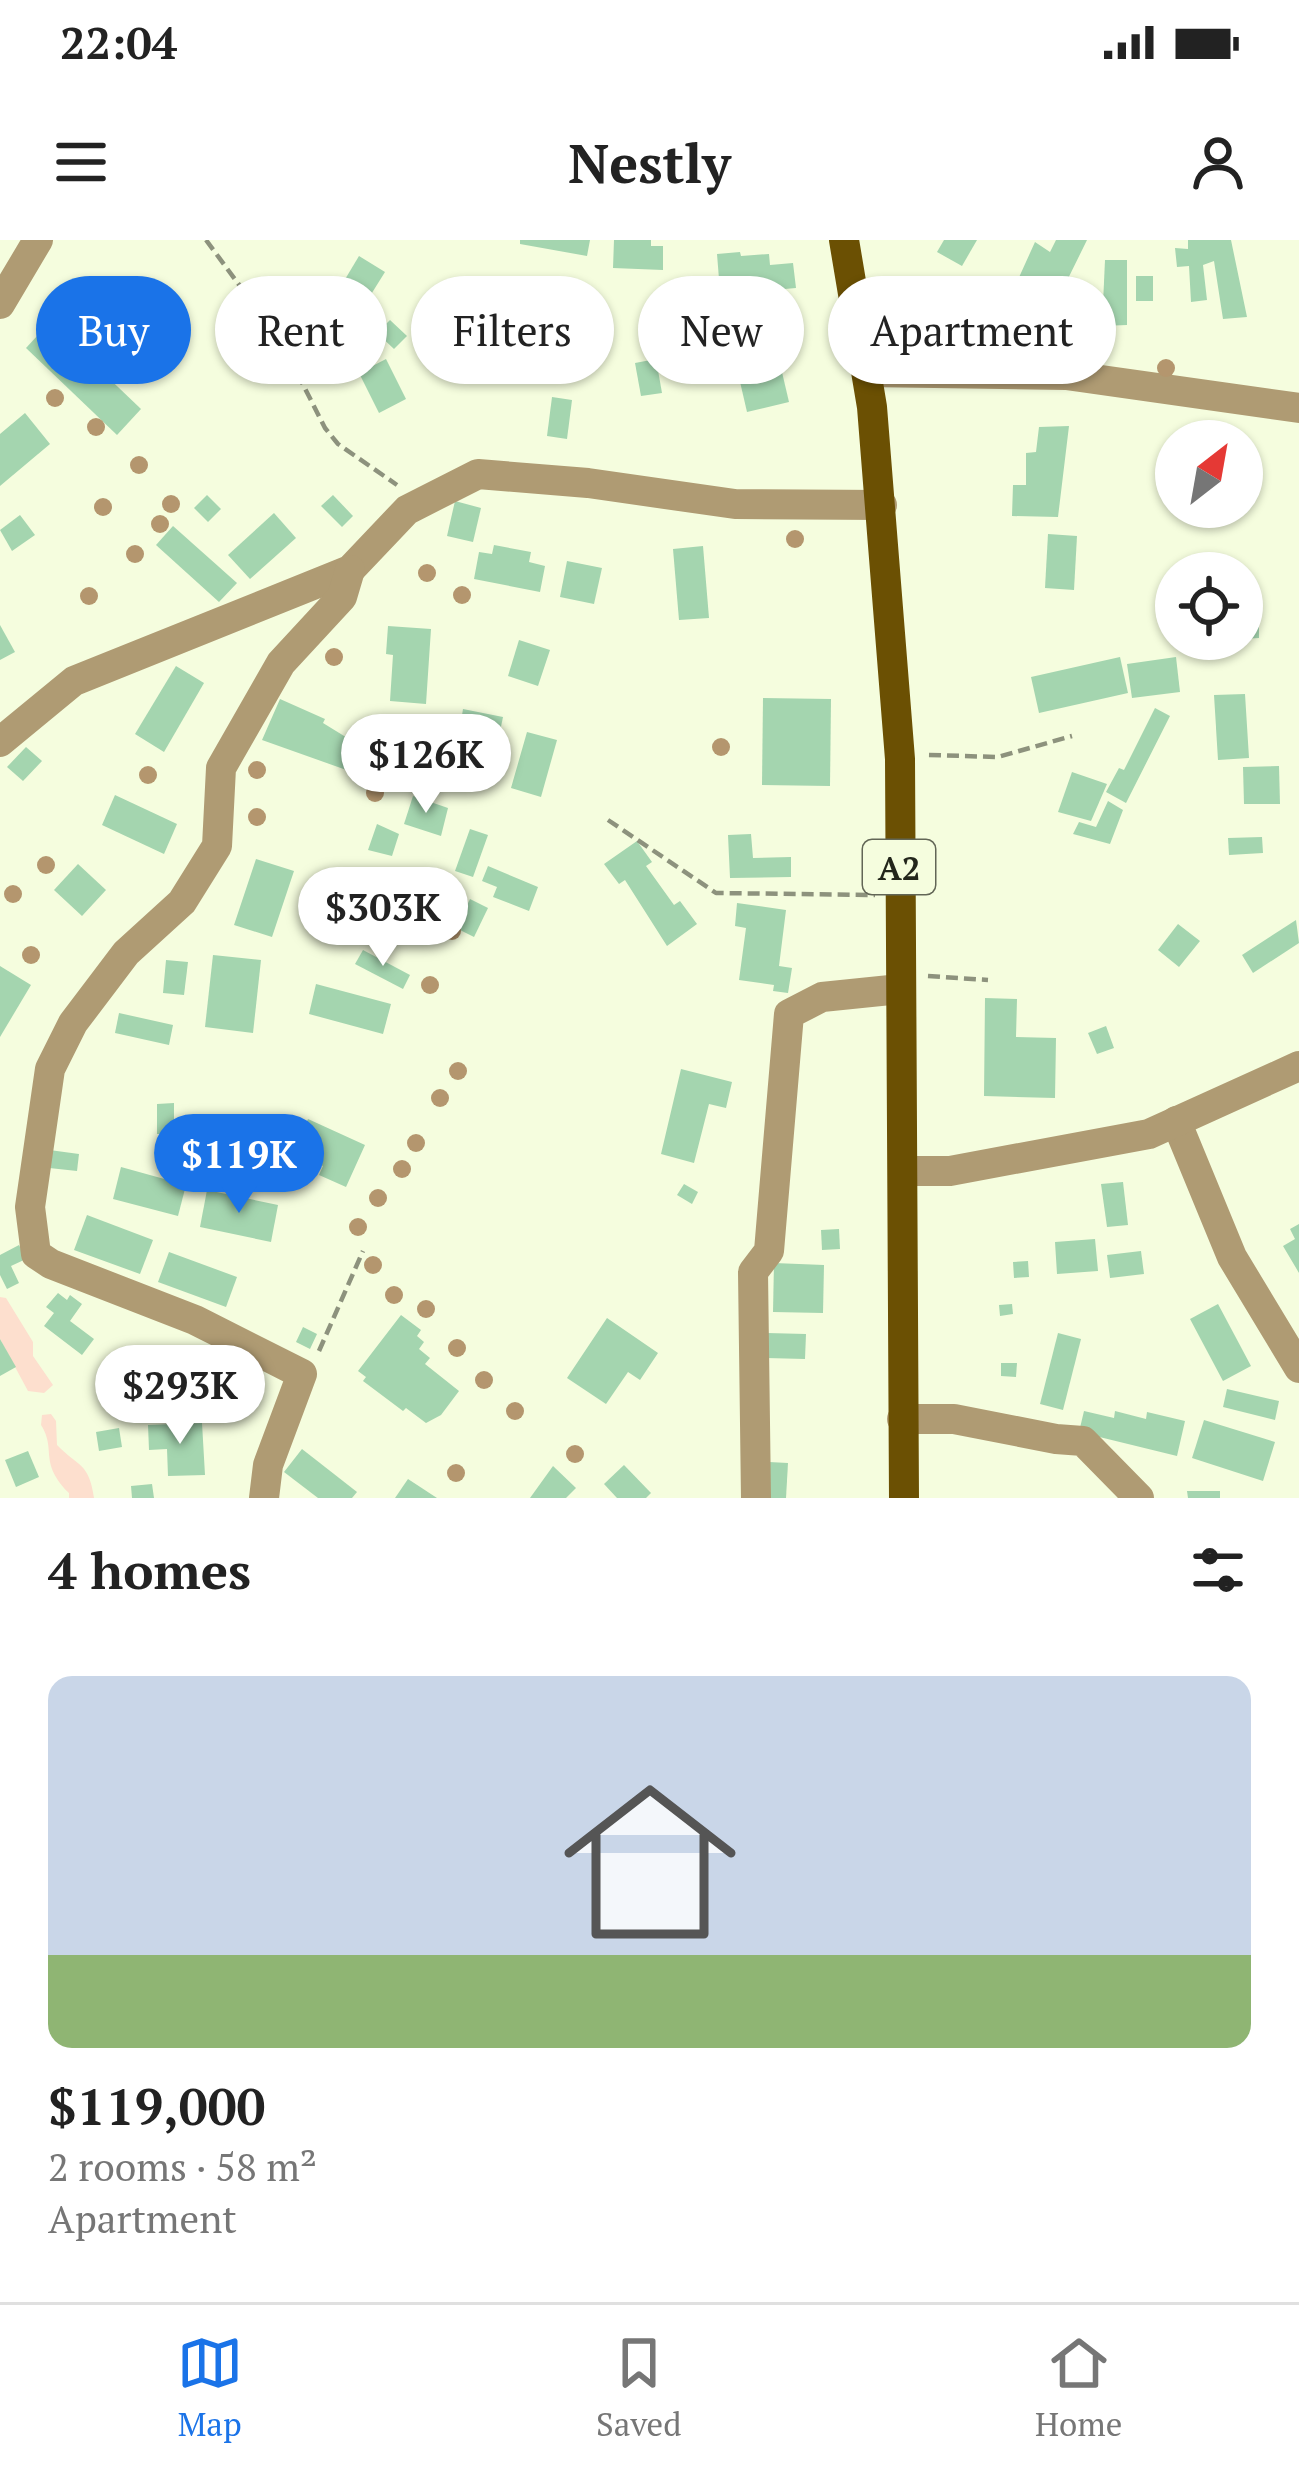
<!DOCTYPE html>
<html lang="en">
<head>
<meta charset="utf-8">
<style>
	:root { --surface:#fff; --page:#f2f2f2; --text:#222; --muted:#767676; --line:#e0e0e0; --accent:#1a73e8 }
	body { margin:0; font-family:"PT Serif",serif; background:var(--page); color:var(--text); height:100vh; display:flex; flex-direction:column; font-size:45px; white-space:nowrap }
	* { box-sizing:border-box; margin:0 }
	p { font-size:39px; color:var(--muted) }
	.icon { flex:none; width:66px; height:66px; fill:none; stroke:currentColor; stroke-width:2; stroke-linecap:round; stroke-linejoin:round }
	.map { position:relative; height:1258px; overflow:hidden }
	.panel { display:flex; flex-direction:column; background:var(--surface); flex:1 }
	.panel>* { flex:none }
	.top-card { position:absolute; left:36px; top:36px; width:1227px; height:108px; display:flex; gap:24px }
	.needle { width:78px; rotate:31deg }
	.controls { position:absolute; left:1155px; top:180px; display:grid; gap:24px }
	.controls a { display:grid; place-items:center; width:108px; height:108px; border-radius:50%; background:var(--surface); box-shadow:0 3px 9px #0004; font-size:60px }
	.price { position:absolute; translate:-50% -102px; padding:0 27px; border-radius:42px; background:#fff; color:#222; font-size:39px; line-height:78px; filter:drop-shadow(0 3px 6px #0008) }
	.price::after { content:''; position:absolute; left:50%; top:72px; width:36px; height:27px; margin-left:-18px; background:inherit; clip-path:polygon(0 0,100% 0,50% 100%) }
	.price.on { background:var(--accent); color:#fff }
	ul { padding:0; list-style:none }
	li { display:grid; align-content:center; gap:24px; height:636px; padding:0 48px }
	li span { display:grid; place-items:center; height:372px; border-radius:24px; color:#555 }
	li>.icon { margin-inline-start:auto }
	span .icon { width:216px; height:216px; fill:#fffc; stroke-width:1 }
	li b { font-size:51px }
	h2 { display:flex; justify-content:space-between; align-items:center; height:144px; padding:0 48px; font-size:51px }
	.tag { padding:0 42px; border-radius:54px; background:var(--surface); box-shadow:0 3px 9px #0004; font-size:42px; line-height:108px }
	.tag.on { background:var(--accent); color:#fff }
	.status { display:flex; justify-content:space-between; align-items:center; height:84px; padding:0 60px; background:var(--surface); direction:ltr }
	.status svg { height:33px; fill:currentColor }
	header { display:flex; justify-content:space-between; align-items:center; height:156px; padding:0 48px; background:var(--surface); font-size:54px; font-weight:700 }
	.dock { display:flex; justify-content:space-around; align-items:center; height:168px; border-top:3px solid var(--line); background:var(--surface); font-size:33px; color:var(--muted) }
	.dock a { display:grid; justify-items:center; gap:6px }
	.dock .on { color:var(--accent) }
	.map>svg:first-child { display:block }
	.green { fill:#fddfce }
	.building { fill:#a4d5af }
	.lines { fill:none; stroke-linecap:round; stroke-linejoin:round }
	.path { stroke:#8d927d; stroke-width:4.5; stroke-dasharray:12 6; stroke-linecap:butt }
	.minor { stroke:#af9b73; stroke-width:30 }
	.major { stroke:#6b5003; stroke-width:30 }
	.tree { fill:#b4966e }
	.labels { text-anchor:middle; dominant-baseline:central; stroke-width:9; stroke-linejoin:round; paint-order:stroke }
	.shield { fill:#f5fdde; stroke:#626656; stroke-width:3 }
	.shield-label { font-size:33px; font-weight:bold; fill:#23261b }
</style>
</head>
<body>
<div class="status"><b>22:04</b><svg viewBox="0 0 49 12"><path d="M0 12V9h3v3zM5 12V6h3v6zM10 12V3h3v9zM15 12V0h3v12zM26 1h20v11H26zM47 4h2v5h-2z"/></svg></div>
<header><svg class="icon" aria-label="menu" viewBox="0 0 24 24"><path d="M4 6h16M4 12h16M4 18h16"/></svg>Nestly<svg class="icon" aria-label="person" viewBox="0 0 24 24"><circle cx="12" cy="8" r="4"/><path d="M4 21q1-7 8-7t8 7"/></svg></header>
<div class="map">
<svg width="1299" height="1258" viewBox="0 0 1299 1258">
	<rect width="100%" height="100%" fill="#f5fdde"/>
	<g class="green">
		<polygon points="0,1057 6,1058 33,1102 33,1116 53,1145 44,1153 28,1151 0,1099"/>
		<path d="M51,1174L56,1181L57,1205C78,1227 89,1222 94,1258H69V1253C38,1222 57,1210 41,1185L42,1175Z"/>
	</g>
	<g class="building">
		<polygon points="520,0 590,0 587,16 520,4"/>
		<polygon points="614,0 651,0 651,6 663,6 663,30 613,28"/>
		<polygon points="944,0 977,0 962,26 937,12"/>
		<polygon points="1056,0 1087,0 1057,61 1016,44 1035,2 1050,12"/>
		<polygon points="1188,0 1231,0 1247,77 1223,79 1214,21 1203,25 1207,60 1191,62 1189,26 1177,27 1175,8 1188,9"/>
		<polygon points="740,12 741,16 769,14 770,25 793,23 796,48 726,54 725,39 719,39 717,14"/>
		<polygon points="359,16 385,32 370,56 344,41"/>
		<polygon points="1105,20 1127,20 1127,85 1102,86"/>
		<rect x="1136" y="36" width="17" height="25"/>
		<polygon points="507,56 578,66 573,102 502,93"/>
		<polygon points="390,80 407,96 394,109 377,93"/>
		<polygon points="770,81 789,162 747,172 728,90"/>
		<polygon points="50,82 141,169 117,195 26,108"/>
		<polygon points="386,119 406,159 379,173 359,133"/>
		<polygon points="656,119 662,153 641,156 635,123"/>
		<polygon points="552,157 572,160 567,199 547,196"/>
		<polygon points="25,173 50,204 0,246 0,194"/>
		<polygon points="1069,186 1058,277 1012,276 1013,245 1026,245 1026,213 1036,212 1039,187"/>
		<polygon points="207,255 221,269 208,282 194,268"/>
		<polygon points="333,255 353,276 342,287 321,266"/>
		<polygon points="455,261 481,268 473,302 447,296"/>
		<polygon points="274,273 296,298 250,339 228,315"/>
		<polygon points="20,275 35,295 12,311 0,290"/>
		<polygon points="173,286 237,343 219,362 156,305"/>
		<polygon points="1048,294 1077,296 1074,350 1045,348"/>
		<polygon points="494,305 531,312 529,322 545,326 540,352 474,339 479,312 492,314"/>
		<polygon points="703,306 709,378 679,380 673,309"/>
		<polygon points="567,321 602,328 594,364 560,357"/>
		<polygon points="1242,375 1259,375 1259,398 1242,399"/>
		<polygon points="0,385 15,412 0,420"/>
		<polygon points="388,386 431,389 426,464 390,461 393,415 386,414"/>
		<polygon points="519,400 550,410 538,446 508,436"/>
		<polygon points="1120,417 1128,453 1039,473 1031,437"/>
		<polygon points="1176,417 1180,452 1132,458 1127,424"/>
		<polygon points="176,426 204,443 164,512 135,494"/>
		<polygon points="1245,454 1249,518 1218,520 1214,455"/>
		<polygon points="763,458 831,459 830,546 762,545"/>
		<polygon points="280,459 325,479 323,483 362,507 352,532 262,500"/>
		<polygon points="1155,468 1170,476 1126,563 1106,552 1119,528 1124,530"/>
		<polygon points="463,469 503,477 499,496 460,488"/>
		<polygon points="527,492 557,500 541,557 511,548"/>
		<polygon points="26,507 42,521 23,541 7,527"/>
		<polygon points="376,519 430,523 429,542 375,539"/>
		<polygon points="1279,526 1280,564 1244,564 1243,527"/>
		<polygon points="1072,532 1107,544 1091,581 1058,572"/>
		<polygon points="115,555 177,584 164,614 102,585"/>
		<polygon points="413,556 448,568 441,596 404,584"/>
		<polygon points="1108,561 1123,570 1110,604 1073,594 1079,582 1096,587"/>
		<polygon points="377,584 399,594 392,616 368,610"/>
		<polygon points="470,589 488,595 473,637 455,631"/>
		<polygon points="751,594 753,618 791,617 791,637 730,638 728,595"/>
		<polygon points="1262,597 1263,613 1229,615 1228,598"/>
		<polygon points="637,601 652,622 646,626 674,665 680,661 697,684 667,706 625,640 619,644 604,624"/>
		<polygon points="256,619 294,631 272,697 234,685"/>
		<polygon points="78,624 106,650 82,676 54,650"/>
		<polygon points="488,626 538,647 529,671 493,657 497,647 482,641"/>
		<polygon points="470,659 488,668 474,697 456,688"/>
		<polygon points="737,663 786,670 779,726 792,728 788,753 773,751 774,745 739,740 746,688 735,686"/>
		<polygon points="1296,680 1299,703 1253,733 1242,715"/>
		<polygon points="1178,684 1200,701 1179,727 1158,710"/>
		<polygon points="363,710 410,735 403,749 355,724"/>
		<polygon points="213,715 261,720 253,793 205,787"/>
		<polygon points="166,720 188,722 184,755 163,753"/>
		<polygon points="0,726 31,745 0,797"/>
		<polygon points="316,744 391,764 383,794 309,774"/>
		<polygon points="985,758 1017,759 1016,797 1056,798 1055,858 984,856"/>
		<polygon points="119,773 173,785 169,805 115,793"/>
		<polygon points="1106,786 1114,808 1097,814 1088,793"/>
		<polygon points="681,829 732,842 726,868 709,864 694,923 661,914"/>
		<polygon points="174,863 174,894 157,894 157,864"/>
		<polygon points="308,879 365,905 346,947 319,935 323,926 293,913"/>
		<polygon points="42,909 79,914 77,931 40,927"/>
		<polygon points="121,927 186,945 178,976 113,959"/>
		<polygon points="1123,942 1128,985 1107,987 1101,944"/>
		<polygon points="684,944 698,952 692,964 677,955"/>
		<polygon points="207,950 278,965 271,1002 200,987"/>
		<polygon points="87,975 153,1000 140,1034 74,1010"/>
		<polygon points="1299,984 1299,1033 1283,1006 1295,999 1290,989"/>
		<polygon points="839,989 840,1009 822,1010 821,990"/>
		<polygon points="1095,999 1098,1031 1057,1034 1055,1002"/>
		<polygon points="19,1005 26,1019 11,1026 19,1043 7,1049 0,1035 0,1015"/>
		<polygon points="1141,1011 1144,1034 1110,1038 1107,1015"/>
		<polygon points="169,1012 237,1037 226,1067 158,1042"/>
		<polygon points="1028,1021 1029,1037 1014,1038 1013,1022"/>
		<polygon points="774,1023 824,1025 823,1073 773,1072"/>
		<polygon points="58,1053 67,1060 70,1055 82,1064 70,1081 94,1099 82,1115 44,1086 54,1073 46,1067"/>
		<polygon points="1012,1064 1013,1074 1000,1076 999,1065"/>
		<polygon points="1218,1064 1251,1126 1223,1141 1190,1079"/>
		<polygon points="401,1075 421,1090 417,1096 424,1102 419,1109 430,1118 425,1124 459,1151 441,1175 426,1183 406,1168 403,1171 363,1141 366,1137 358,1131"/>
		<polygon points="607,1078 658,1113 640,1140 628,1132 606,1164 567,1138"/>
		<polygon points="303,1087 317,1094 310,1109 296,1102"/>
		<polygon points="767,1093 806,1094 805,1119 766,1118"/>
		<polygon points="1058,1093 1081,1099 1063,1170 1040,1164"/>
		<polygon points="0,1099 16,1127 0,1136"/>
		<polygon points="221,1122 224,1147 234,1145 235,1159 160,1167 156,1130 200,1131 199,1124"/>
		<polygon points="1001,1123 1017,1123 1016,1137 1001,1136"/>
		<polygon points="1227,1149 1279,1161 1275,1180 1223,1167"/>
		<polygon points="1084,1171 1114,1178 1115,1171 1146,1179 1147,1172 1185,1181 1177,1216 1079,1192"/>
		<polygon points="1204,1180 1275,1202 1263,1241 1192,1218"/>
		<polygon points="202,1183 205,1235 168,1236 167,1209 149,1210 148,1185"/>
		<polygon points="119,1188 122,1207 99,1211 96,1192"/>
		<polygon points="302,1209 357,1252 352,1258 318,1258 284,1232"/>
		<polygon points="28,1211 39,1237 16,1247 5,1220"/>
		<polygon points="769,1222 788,1223 786,1258 767,1258"/>
		<polygon points="624,1225 651,1253 646,1258 617,1258 604,1244"/>
		<polygon points="553,1226 576,1248 566,1258 530,1258"/>
		<polygon points="408,1239 437,1258 395,1258"/>
		<polygon points="152,1244 154,1258 132,1258 131,1246"/>
		<polygon points="1187,1251 1220,1251 1220,1258 1188,1258"/>
	</g>
	<g class="lines">
		<g class="path">
			<polyline points="206,0 282,103 325,188 338,204 397,245"/>
			<polyline points="929,515 998,517 1072,496"/>
			<polyline points="608,580 716,653 875,655"/>
			<polyline points="928,736 988,740"/>
			<polyline points="319,1111 363,1011"/>
		</g>
		<g class="minor">
			<polyline points="0,64 38,0"/>
			<polyline points="868,132 1066,135 1299,168"/>
			<polyline points="0,502 74,441 350,330 407,270 478,234 588,243 735,264 882,265"/>
			<polyline points="1176,881 1232,1017 1299,1128"/>
			<polyline points="904,931 950,931 1149,894 1299,826"/>
			<polyline points="902,1179 954,1179 1056,1199 1083,1201 1139,1258"/>
			<polyline points="264,1258 268,1225 302,1134 195,1080 51,1024 36,1014 30,967 50,829 73,783 126,713 182,662 217,606 221,528 281,423 342,357 350,330"/>
			<polyline points="756,1258 753,1032 769,1011 789,774 822,757 900,749"/>
		</g>
		<polyline class="major" points="844,0 872,167 900,519 904,1258"/>
	</g>
	<g class="tree">
		<circle cx="583" cy="114" r="9"/>
		<circle cx="1166" cy="128" r="9"/>
		<circle cx="55" cy="158" r="9"/>
		<circle cx="96" cy="187" r="9"/>
		<circle cx="139" cy="225" r="9"/>
		<circle cx="171" cy="264" r="9"/>
		<circle cx="103" cy="267" r="9"/>
		<circle cx="160" cy="284" r="9"/>
		<circle cx="795" cy="299" r="9"/>
		<circle cx="135" cy="314" r="9"/>
		<circle cx="427" cy="333" r="9"/>
		<circle cx="462" cy="355" r="9"/>
		<circle cx="89" cy="356" r="9"/>
		<circle cx="334" cy="417" r="9"/>
		<circle cx="721" cy="507" r="9"/>
		<circle cx="257" cy="530" r="9"/>
		<circle cx="148" cy="535" r="9"/>
		<circle cx="375" cy="553" r="9"/>
		<circle cx="257" cy="577" r="9"/>
		<circle cx="46" cy="625" r="9"/>
		<circle cx="13" cy="654" r="9"/>
		<circle cx="452" cy="691" r="9"/>
		<circle cx="425" cy="694" r="9"/>
		<circle cx="31" cy="715" r="9"/>
		<circle cx="430" cy="745" r="9"/>
		<circle cx="458" cy="831" r="9"/>
		<circle cx="440" cy="858" r="9"/>
		<circle cx="416" cy="903" r="9"/>
		<circle cx="402" cy="929" r="9"/>
		<circle cx="378" cy="958" r="9"/>
		<circle cx="358" cy="987" r="9"/>
		<circle cx="373" cy="1025" r="9"/>
		<circle cx="394" cy="1055" r="9"/>
		<circle cx="426" cy="1069" r="9"/>
		<circle cx="457" cy="1108" r="9"/>
		<circle cx="484" cy="1140" r="9"/>
		<circle cx="515" cy="1171" r="9"/>
		<circle cx="575" cy="1214" r="9"/>
		<circle cx="456" cy="1233" r="9"/>
	</g>
	<g class="labels">
		<rect class="shield" x="863" y="600" width="72" height="54" rx="9"/>
		<g class="shield-label">
			<text x="899" y="627">A2</text>
		</g>
	</g>
</svg>
<div class="controls">
<a><svg class="needle" viewBox="-14 -14 28 28"><path d="M0-13l5 13h-10z" fill="#e53935"/><path d="M0 13l5-13h-10z" fill="#767676"/></svg></a>
<a><svg class="icon" aria-label="locate" viewBox="0 0 24 24"><circle cx="12" cy="12" r="6"/><path d="M12 2v4M12 18v4M2 12h4M18 12h4"/></svg></a>
</div>
<b class="price" style="left:426px;top:576px">$126K</b>
<b class="price" style="left:383px;top:729px">$303K</b>
<b class="price on" style="left:239px;top:976px">$119K</b>
<b class="price" style="left:180px;top:1207px">$293K</b>
<div class="top-card">
<a class="tag on">Buy</a>
<a class="tag">Rent</a>
<a class="tag">Filters</a>
<a class="tag">New</a>
<a class="tag">Apartment</a>
</div>
</div>
<section class="panel">
<h2>4 homes<svg class="icon" aria-label="filters" viewBox="0 0 24 24"><path d="M4 7h16M4 17h16"/><circle cx="9" cy="7" r="2"/><circle cx="15" cy="17" r="2"/></svg></h2>
<ul>
<li><span style="background:linear-gradient(#c9d6e8 75%,#8fb573 0)"><svg class="icon" aria-label="home" viewBox="0 0 24 24"><path d="M3 11l9-7 9 7M6 9v11h12V9"/></svg></span><div><b>$119,000</b><p>2 rooms · 58 m²</p><p>Apartment</p></div></li>
</ul>
</section>
<nav class="dock">
<a class="on"><svg class="icon" aria-label="map" viewBox="0 0 24 24"><path d="M3 6l6-2 6 2 6-2v14l-6 2-6-2-6 2zM9 4v14M15 6v14"/></svg>Map</a>
<a><svg class="icon" aria-label="saved" viewBox="0 0 24 24"><path d="M7 4h10v16l-5-4-5 4z"/></svg>Saved</a>
<a><svg class="icon" aria-label="home" viewBox="0 0 24 24"><path d="M3 11l9-7 9 7M6 9v11h12V9"/></svg>Home</a>
</nav>
</body>
</html>
